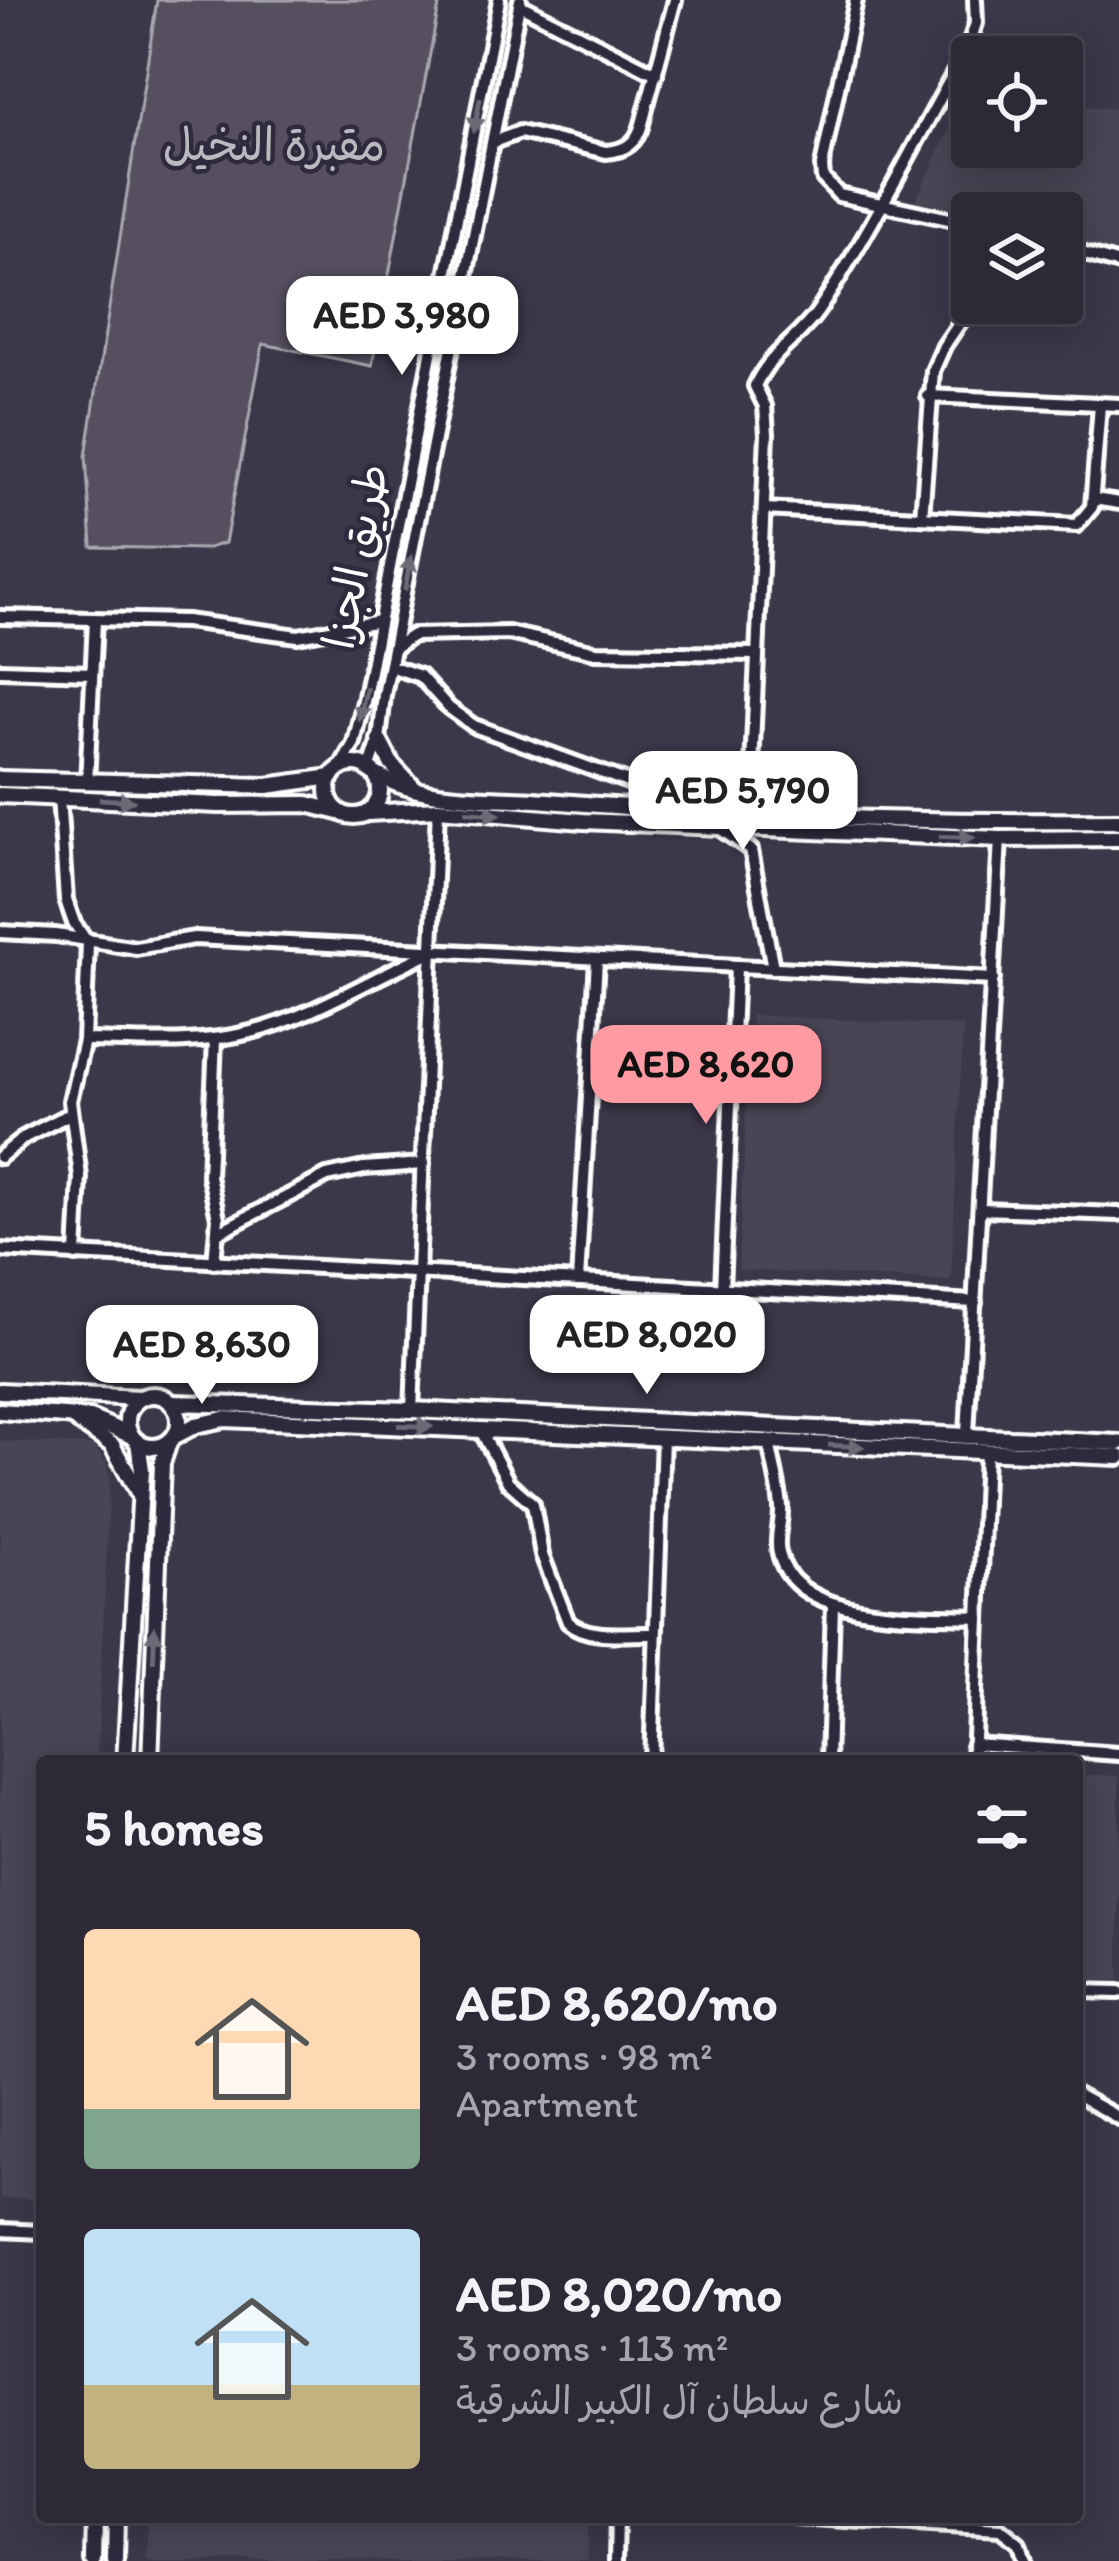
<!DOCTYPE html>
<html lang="en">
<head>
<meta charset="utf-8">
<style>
	:root { --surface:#2d2937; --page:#393542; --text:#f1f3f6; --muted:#a7a6ad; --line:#484552; --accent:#ff9aa2 }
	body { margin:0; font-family:Itim,"Playpen Sans Arabic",sans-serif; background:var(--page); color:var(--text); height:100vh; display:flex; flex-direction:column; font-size:45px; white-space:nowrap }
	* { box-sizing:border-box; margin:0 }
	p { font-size:39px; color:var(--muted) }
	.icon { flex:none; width:66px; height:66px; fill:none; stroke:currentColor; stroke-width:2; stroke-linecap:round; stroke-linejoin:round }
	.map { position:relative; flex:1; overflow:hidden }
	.sheet { position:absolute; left:36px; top:1755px; width:1047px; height:768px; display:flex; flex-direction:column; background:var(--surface); border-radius:12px; box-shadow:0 6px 30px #0003,0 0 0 3px var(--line) }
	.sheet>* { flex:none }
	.controls { position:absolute; left:951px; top:36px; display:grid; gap:24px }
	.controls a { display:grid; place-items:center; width:132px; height:132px; border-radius:12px; background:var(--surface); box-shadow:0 6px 30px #0003,0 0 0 3px var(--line); font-size:60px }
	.price { position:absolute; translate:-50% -102px; padding:0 27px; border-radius:24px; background:#fff; color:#222; font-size:39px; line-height:78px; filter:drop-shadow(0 3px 6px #0008) }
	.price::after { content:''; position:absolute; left:50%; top:72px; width:36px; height:27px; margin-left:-18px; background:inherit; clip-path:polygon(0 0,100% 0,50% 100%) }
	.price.active { background:var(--accent); color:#111 }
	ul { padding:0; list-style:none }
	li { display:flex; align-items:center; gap:36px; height:300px; padding:0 48px }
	li span { display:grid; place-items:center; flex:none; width:336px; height:240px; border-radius:12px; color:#555 }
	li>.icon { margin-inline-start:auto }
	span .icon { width:144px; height:144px; fill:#fffc; stroke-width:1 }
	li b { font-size:51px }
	h2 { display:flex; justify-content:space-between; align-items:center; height:144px; padding:0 48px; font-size:51px }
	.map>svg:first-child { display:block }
	.built { fill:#494455 }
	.green { fill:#555060; stroke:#aaa8b0; stroke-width:3 }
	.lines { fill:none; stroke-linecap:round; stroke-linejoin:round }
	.minor-casing { stroke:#fff; stroke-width:20 }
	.major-casing { stroke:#fff; stroke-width:22 }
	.minor { stroke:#2f2a3d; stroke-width:10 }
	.major { stroke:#2f2a3d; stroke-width:14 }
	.oneway { fill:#6d6a77 }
	.labels { text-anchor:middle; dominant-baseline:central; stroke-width:9; stroke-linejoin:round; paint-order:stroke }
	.park-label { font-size:45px; fill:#bbb9bf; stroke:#2f2a3d }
	.street-label { font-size:45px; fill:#fff; stroke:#2f2a3d }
</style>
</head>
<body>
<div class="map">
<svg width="1119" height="2561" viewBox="0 0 1119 2561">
	<rect width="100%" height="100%" fill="#3c3749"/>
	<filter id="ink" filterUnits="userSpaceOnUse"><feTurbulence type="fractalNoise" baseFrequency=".00833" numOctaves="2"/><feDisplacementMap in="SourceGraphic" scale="24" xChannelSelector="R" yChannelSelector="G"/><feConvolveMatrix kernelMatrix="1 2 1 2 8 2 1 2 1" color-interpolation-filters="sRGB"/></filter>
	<g filter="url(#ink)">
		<g class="built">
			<polygon points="966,95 972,96 972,147 1062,147 1062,104 1119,109 1119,257 1062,241 1062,213 972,213 972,216 915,201"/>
			<polygon points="751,1015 963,1026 951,1281 738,1270"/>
			<polygon points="0,1441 92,1445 105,1460 110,1477 97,1761 42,1761 42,2200 0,2198"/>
			<polygon points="1077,1774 1119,1776 1119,1981 1077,1979"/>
			<polygon points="147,2517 589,2517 587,2561 145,2561"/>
		</g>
		<polygon class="green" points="157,0 440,0 372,366 263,344 225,543 205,549 92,547 86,456"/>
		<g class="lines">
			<defs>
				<g id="minor">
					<polyline points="856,0 822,166 823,178 839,195 972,224"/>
					<polyline points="520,5 656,74"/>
					<path d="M493,142L520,132L606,152C625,151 637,143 642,124L675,0"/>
					<polyline points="1062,247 1119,264"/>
					<polyline points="928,396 1119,405"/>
					<polyline points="1094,499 1119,503"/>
					<polyline points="764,509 1077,525 1092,507 1100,405"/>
					<polyline points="922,517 933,371 944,346 973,303"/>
					<polyline points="0,617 186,621 298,636 379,621"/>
					<polyline points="395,647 413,635 508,633 596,652 757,654"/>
					<polyline points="390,666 420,676 449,708 474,726 650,790 714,792 751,780"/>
					<polyline points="0,670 92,673"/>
					<polyline points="340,768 354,743 365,697 499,0"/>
					<polyline points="369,770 379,740 384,695 520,0"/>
					<polyline points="87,783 95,620"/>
					<polyline points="59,797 66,900 74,923 88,943 84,1040 70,1101 80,1177 76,1255"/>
					<path d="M750,813L767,434L765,406L755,386C769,353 801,338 820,308C875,225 919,134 968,48L976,23L975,0"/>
					<polyline points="719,828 751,850 773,968"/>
					<polyline points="0,932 56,935 136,948 194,938 993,979"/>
					<path d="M84,1040C140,1041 196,1046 251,1032C307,1019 374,977 429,953"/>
					<polyline points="0,1157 25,1137 70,1114"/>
					<polyline points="980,1209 1119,1214"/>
					<polyline points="217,1233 327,1176 364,1168 423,1164"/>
					<polyline points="0,1250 975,1302"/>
					<polyline points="214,1262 218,1218 209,1176 215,1039"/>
					<polyline points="578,1281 597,960"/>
					<polyline points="722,1289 736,967"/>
					<polyline points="412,1410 438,809"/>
					<path d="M480,1429L508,1482L533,1504L542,1555L568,1622C588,1640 629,1633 655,1634"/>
					<polyline points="967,1434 1000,839"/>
					<path d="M769,1442C773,1464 779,1485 781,1507C782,1522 775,1537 779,1553C795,1624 922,1614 978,1617"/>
					<polyline points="973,1744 1119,1754"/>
					<polyline points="651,1761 663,1438"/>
					<polyline points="828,1761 833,1605"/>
					<polyline points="973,1761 986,1453"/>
					<polyline points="1077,1991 1119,1992"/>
					<polyline points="1077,2095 1119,2118"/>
					<polyline points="0,2230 42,2232"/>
					<polyline points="795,2517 1000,2529 1019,2544 1024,2561"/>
					<polyline points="616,2561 617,2517"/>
				</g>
				<g id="major">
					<polyline points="379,740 392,765 413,787"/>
					<circle cx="354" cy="790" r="26"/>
					<path d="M369,770C418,803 491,796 548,801C738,817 929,823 1119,821"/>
					<polyline points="0,779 267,786 332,777"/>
					<polyline points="0,795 218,805 307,804 339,812"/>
					<polyline points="367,813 438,809 583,821 1000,839 1119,838"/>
					<polyline points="0,1391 140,1398"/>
					<circle cx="153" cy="1421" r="26"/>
					<polyline points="173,1403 412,1410 1119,1443"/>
					<polyline points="0,1411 90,1418 132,1436"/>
					<polyline points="76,1420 112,1445 138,1492"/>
					<polyline points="175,1436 196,1425 224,1419 1119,1457"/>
					<polyline points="125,1761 142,1470 138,1442"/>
					<polyline points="150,1761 162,1463 169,1442"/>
					<polyline points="94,2561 95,2517"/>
					<polyline points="115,2561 116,2517"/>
				</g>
			</defs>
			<use href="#minor" class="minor-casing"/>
			<use href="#major" class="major-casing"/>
			<use href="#minor" class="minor"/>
			<use href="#major" class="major"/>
		</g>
		<defs><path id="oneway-solid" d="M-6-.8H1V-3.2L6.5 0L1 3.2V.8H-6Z" transform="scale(3)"/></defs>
		<g class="oneway">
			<use href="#oneway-solid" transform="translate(477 115) rotate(101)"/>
			<use href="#oneway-solid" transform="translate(408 573) rotate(-79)"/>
			<use href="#oneway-solid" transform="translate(363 704) rotate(102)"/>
			<use href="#oneway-solid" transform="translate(117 800) rotate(3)"/>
			<use href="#oneway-solid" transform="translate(483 813) rotate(5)"/>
			<use href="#oneway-solid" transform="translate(957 837) rotate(2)"/>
			<use href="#oneway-solid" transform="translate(415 1426) rotate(2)"/>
			<use href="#oneway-solid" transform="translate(846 1446) rotate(3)"/>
			<use href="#oneway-solid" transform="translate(154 1644) rotate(-88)"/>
		</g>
	</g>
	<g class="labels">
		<g class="park-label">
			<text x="274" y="144">مقبرة النخيل</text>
		</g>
		<g class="street-label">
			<text transform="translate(355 556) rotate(-79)">طريق الجزا</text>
		</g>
	</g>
</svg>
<div class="controls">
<a><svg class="icon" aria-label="locate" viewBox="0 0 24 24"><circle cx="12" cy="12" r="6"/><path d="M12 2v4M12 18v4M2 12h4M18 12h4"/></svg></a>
<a><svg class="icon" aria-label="layers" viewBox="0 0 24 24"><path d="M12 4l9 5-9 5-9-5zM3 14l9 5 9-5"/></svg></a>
</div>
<b class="price" style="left:402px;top:378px">AED 3,980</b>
<b class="price" style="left:743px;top:853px">AED 5,790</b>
<b class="price active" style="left:706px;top:1127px">AED 8,620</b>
<b class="price" style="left:647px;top:1397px">AED 8,020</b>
<b class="price" style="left:202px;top:1407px">AED 8,630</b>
<section class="sheet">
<h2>5 homes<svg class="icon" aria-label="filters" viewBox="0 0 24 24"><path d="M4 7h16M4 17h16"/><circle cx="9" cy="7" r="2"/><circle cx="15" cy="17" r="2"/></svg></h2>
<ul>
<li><span style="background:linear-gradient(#ffd9b3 75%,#7fa58c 0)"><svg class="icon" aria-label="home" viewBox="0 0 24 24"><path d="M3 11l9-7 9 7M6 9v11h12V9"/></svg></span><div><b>AED 8,620/mo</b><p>3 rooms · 98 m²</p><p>Apartment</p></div></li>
<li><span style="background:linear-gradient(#bfe0f5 65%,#c2b280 0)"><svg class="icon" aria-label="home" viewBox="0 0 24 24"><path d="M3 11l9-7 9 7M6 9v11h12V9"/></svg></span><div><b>AED 8,020/mo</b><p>3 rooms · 113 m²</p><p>شارع سلطان آل الكبير الشرقية</p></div></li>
</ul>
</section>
</div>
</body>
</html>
